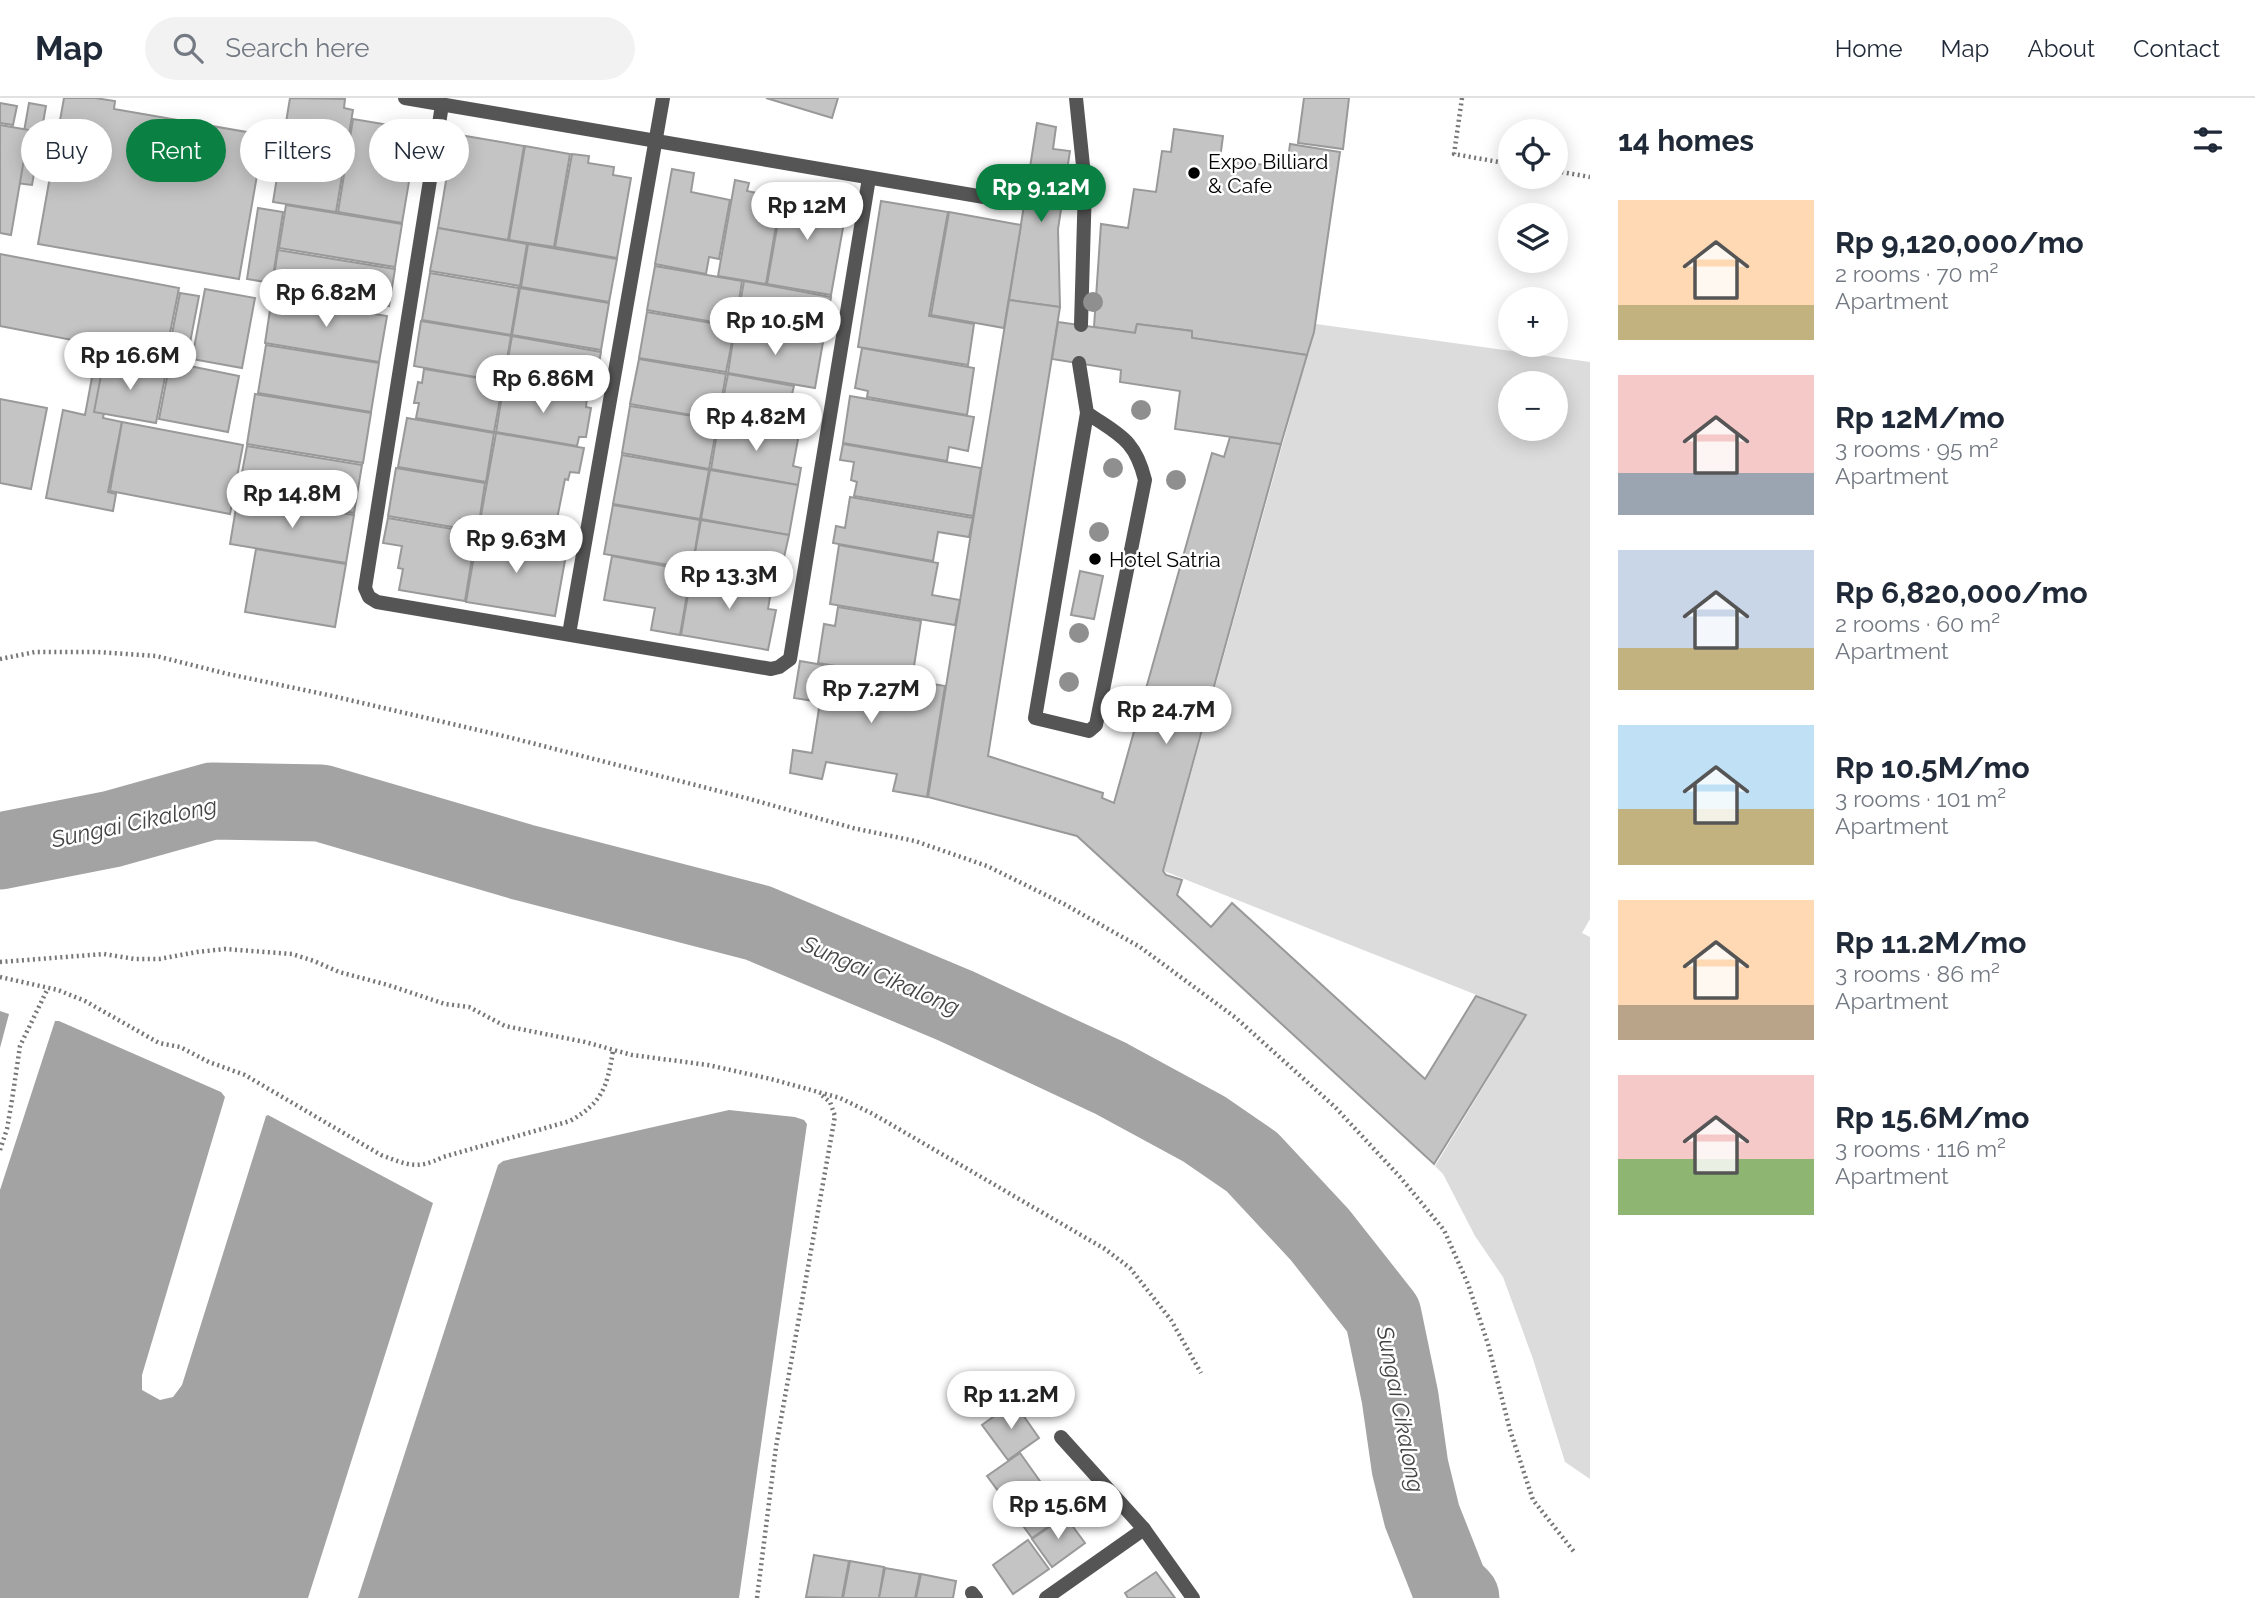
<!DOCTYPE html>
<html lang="en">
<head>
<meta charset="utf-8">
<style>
	:root { --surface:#fff; --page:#f2f2f3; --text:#1f2937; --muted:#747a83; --line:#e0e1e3; --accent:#0b8043 }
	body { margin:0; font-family:Raleway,sans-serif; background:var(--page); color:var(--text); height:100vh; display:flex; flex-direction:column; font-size:26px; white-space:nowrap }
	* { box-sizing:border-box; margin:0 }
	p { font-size:23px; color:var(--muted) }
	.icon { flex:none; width:38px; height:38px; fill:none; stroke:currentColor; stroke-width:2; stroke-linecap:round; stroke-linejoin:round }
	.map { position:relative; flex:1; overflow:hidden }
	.sheet { display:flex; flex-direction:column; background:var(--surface); width:665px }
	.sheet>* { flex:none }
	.banner { position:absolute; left:21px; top:21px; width:665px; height:63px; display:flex; gap:14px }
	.controls { position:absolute; left:1498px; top:21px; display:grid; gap:14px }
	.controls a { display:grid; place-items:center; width:70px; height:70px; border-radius:50%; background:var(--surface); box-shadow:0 4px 18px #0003; font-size:35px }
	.price { position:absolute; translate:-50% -60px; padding:0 16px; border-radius:24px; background:#fff; color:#222; font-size:23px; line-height:46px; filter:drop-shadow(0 2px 4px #0008) }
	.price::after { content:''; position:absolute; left:50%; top:42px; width:21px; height:16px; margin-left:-10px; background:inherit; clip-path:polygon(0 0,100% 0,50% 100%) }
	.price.current { background:var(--accent); color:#fff }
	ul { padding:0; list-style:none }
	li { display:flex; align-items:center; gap:21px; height:175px; padding:0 28px }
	li span { display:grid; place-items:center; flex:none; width:196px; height:140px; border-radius:0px; color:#555 }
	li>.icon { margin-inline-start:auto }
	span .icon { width:84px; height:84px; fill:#fffc; stroke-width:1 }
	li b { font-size:30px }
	h2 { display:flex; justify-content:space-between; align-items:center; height:84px; padding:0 28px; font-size:30px }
	.tag { padding:0 24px; border-radius:32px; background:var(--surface); box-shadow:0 4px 18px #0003; font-size:24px; line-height:63px }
	.tag.current { background:var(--accent); color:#fff }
	header { display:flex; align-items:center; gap:42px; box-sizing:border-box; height:98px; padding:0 35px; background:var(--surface); border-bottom:2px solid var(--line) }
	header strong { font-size:33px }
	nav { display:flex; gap:38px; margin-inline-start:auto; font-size:24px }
	.search { width:490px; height:63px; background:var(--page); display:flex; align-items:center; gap:18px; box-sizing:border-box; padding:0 24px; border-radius:38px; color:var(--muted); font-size:26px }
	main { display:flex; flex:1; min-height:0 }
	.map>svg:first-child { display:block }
	.green { fill:#dcdcdc; fill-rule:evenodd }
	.water { fill:#a3a3a3 }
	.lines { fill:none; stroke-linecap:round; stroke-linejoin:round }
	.river { stroke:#a3a3a3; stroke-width:77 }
	.building { fill:#c4c4c4; stroke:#999; stroke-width:2 }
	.path { stroke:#777; stroke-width:4.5; stroke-dasharray:2 3.5; stroke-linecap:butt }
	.service { stroke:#555; stroke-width:14 }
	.minor { stroke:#555; stroke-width:14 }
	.tree { fill:#8f8f8f }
	.poi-dot { fill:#000; stroke:#fff; stroke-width:2.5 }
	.labels { text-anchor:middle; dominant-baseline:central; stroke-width:5; stroke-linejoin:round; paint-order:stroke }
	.poi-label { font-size:21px; fill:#000; stroke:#fff; text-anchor:start }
	.water-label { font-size:23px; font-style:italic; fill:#444; stroke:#fff }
</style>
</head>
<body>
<header>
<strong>Map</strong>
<div class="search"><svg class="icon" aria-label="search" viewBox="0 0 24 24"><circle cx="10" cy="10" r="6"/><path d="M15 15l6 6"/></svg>Search here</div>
<nav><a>Home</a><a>Map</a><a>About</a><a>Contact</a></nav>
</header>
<main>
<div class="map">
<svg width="1590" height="1500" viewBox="0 0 1590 1500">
	<rect width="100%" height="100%" fill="#fff"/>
	<path class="green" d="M1316,226L1590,264V821L1582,835L1590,839V1381L1565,1364L1533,1261L1503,1179L1475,1138L1443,1076L1435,1068L1527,917L1164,773ZM1510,285H1556V331H1510Z"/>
	<g class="water">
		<polygon points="0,913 9,916 0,950"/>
		<polygon points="55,923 59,923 221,994 225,999 142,1277 142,1292 160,1302 173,1299 182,1287 266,1018 268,1017 433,1105 308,1500 0,1500 0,1092"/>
		<polygon points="729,1012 795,1019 804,1022 807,1026 739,1500 358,1500 498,1067 503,1063"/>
	</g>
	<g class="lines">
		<polyline class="river" points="0,753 112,731 212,703 321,705 522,764 758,825 956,908 1110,980 1204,1031 1252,1064 1320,1137 1383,1217 1400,1299 1410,1369 1422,1418 1450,1489 1461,1500"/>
	</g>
	<g class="building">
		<polygon points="64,0 95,0 115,3 114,11 264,37 239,181 38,146"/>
		<polygon points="290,0 345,1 344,10 353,12 336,114 273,104"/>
		<polygon points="766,0 838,0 832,20"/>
		<polygon points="1304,0 1349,0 1343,51 1298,45"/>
		<polygon points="0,5 17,8 13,27 0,25"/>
		<polygon points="29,5 46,8 32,87 15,85"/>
		<polygon points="353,21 395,28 392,44 415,48 402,125 338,114"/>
		<polygon points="1037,25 1056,29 1053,51 1070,53 1058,131 1060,209 1009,202"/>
		<polygon points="0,27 29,32 11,137 0,135"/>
		<polygon points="1174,31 1223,38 1220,61 1287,70 1290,46 1340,54 1314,234 1307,257 1192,240 1192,233 1137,226 1135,235 1094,229 1101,126 1128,130 1134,91 1156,94 1162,53 1171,54"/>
		<polygon points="454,36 524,48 508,142 438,130"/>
		<polygon points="525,48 570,56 554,149 509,142"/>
		<polygon points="572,56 589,58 588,65 614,69 613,77 631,80 617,160 555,149"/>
		<polygon points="672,71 694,75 691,94 730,102 719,161 709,159 706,176 655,166"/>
		<polygon points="735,82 749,85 747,93 766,97 765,101 780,104 766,186 718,178"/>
		<polygon points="784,91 848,102 831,197 767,186"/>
		<polygon points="881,103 948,114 929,218 974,226 968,267 858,249"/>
		<polygon points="286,107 402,126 395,169 279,150"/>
		<polygon points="258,110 283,114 272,185 247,181"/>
		<polygon points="949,114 1021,127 1004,230 931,217"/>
		<polygon points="438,130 527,146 520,188 430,173"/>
		<polygon points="528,146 617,161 609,204 521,189"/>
		<polygon points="278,152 395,171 389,208 323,197 322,206 271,197"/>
		<polygon points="0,156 179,190 165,260 116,250 103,320 122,324 108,394 116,396 113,413 46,400 63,312 85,317 98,247 0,228"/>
		<polygon points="655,168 742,183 735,228 647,212"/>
		<polygon points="430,175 519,190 511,237 422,222"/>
		<polygon points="744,183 831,199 823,243 736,228"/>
		<polygon points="520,190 609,205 601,252 512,237"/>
		<polygon points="205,191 255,200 242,270 192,261"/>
		<polygon points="180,195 199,198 189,250 170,246"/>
		<polygon points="272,199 387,218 379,264 265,245"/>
		<polygon points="1009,202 1060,209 988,658 1103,695 1102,700 1114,705 1212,355 1224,359 1230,339 1281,346 1163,773 1166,777 1182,782 1177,797 1211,829 1232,805 1425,981 1476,898 1526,917 1434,1066 1077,738 928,699"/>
		<polygon points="647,214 735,229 726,274 639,260"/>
		<polygon points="421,223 511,238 503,284 414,268"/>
		<polygon points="1058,224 1135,235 1137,226 1192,233 1192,240 1307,257 1281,346 1175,331 1180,293 1120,284 1121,272 1052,261"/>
		<polygon points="735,229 823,244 815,290 728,275"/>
		<polygon points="512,238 601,254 593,298 504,284"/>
		<polygon points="266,247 379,265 371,314 258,295"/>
		<polygon points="862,250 974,270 967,317 867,299 868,293 855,290"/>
		<polygon points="639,261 726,276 718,322 630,306"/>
		<polygon points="104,262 166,274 156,325 94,314"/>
		<polygon points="170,264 239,278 228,334 159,321"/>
		<polygon points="424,271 503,284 494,334 416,320 419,305 414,305 418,284 422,285"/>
		<polygon points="728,276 794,288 792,296 800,297 799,300 813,303 807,337 719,322"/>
		<polygon points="504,285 587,299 586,309 591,310 586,339 579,339 577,348 496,334"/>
		<polygon points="255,296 371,315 363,365 247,346"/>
		<polygon points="850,298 974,319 968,353 949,349 947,363 843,345"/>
		<polygon points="0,301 47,310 31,391 0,385"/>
		<polygon points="630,308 718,322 709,371 622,355"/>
		<polygon points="407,320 494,335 486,384 398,369"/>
		<polygon points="719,323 799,336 793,368 801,370 798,387 711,371"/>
		<polygon points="122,324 243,347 230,416 110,393"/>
		<polygon points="496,335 584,350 579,375 570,374 568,382 565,381 555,431 560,432 557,448 478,434"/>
		<polygon points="843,346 981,370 973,418 854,398 857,384 851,382 854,364 840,362"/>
		<polygon points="247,348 362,367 354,415 238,396"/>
		<polygon points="622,357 709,372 700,421 613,406"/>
		<polygon points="396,370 485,385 479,425 460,421 458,430 388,418"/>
		<polygon points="710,372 798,387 789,437 701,421"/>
		<polygon points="238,398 354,417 346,465 230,446"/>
		<polygon points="850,399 973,420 969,439 938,434 933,463 833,445 836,428 845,430"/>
		<polygon points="613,407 700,422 692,471 604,456"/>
		<polygon points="388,420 476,435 465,503 399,492 403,471 398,470 402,448 383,445"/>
		<polygon points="701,422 789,437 778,486 692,471"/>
		<polygon points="478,435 567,451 555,518 466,504"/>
		<polygon points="839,447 938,465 932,497 960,502 955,527 830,506"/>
		<polygon points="256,451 346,466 335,529 245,514"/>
		<polygon points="612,458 691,473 680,537 651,532 655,510 604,502"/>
		<polygon points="692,473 772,487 768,511 776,512 768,552 681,537"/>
		<polygon points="1080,473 1103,478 1094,521 1071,517"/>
		<polygon points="838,509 921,523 912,581 818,565 824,526 835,528"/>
		<polygon points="800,563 945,588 927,699 893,693 897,676 826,664 822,681 790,675 793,652 812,655 820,604 794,600"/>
		<polygon points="1014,1304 1039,1340 1008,1362 982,1327"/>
		<polygon points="1020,1355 1042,1386 1010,1409 987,1378"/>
		<polygon points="1043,1387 1065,1417 1032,1440 1010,1410"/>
		<polygon points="1065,1418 1085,1445 1052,1469 1032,1441"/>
		<polygon points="1028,1442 1049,1471 1013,1496 993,1467"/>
		<polygon points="814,1457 849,1463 842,1500 806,1499"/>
		<polygon points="850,1463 884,1469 879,1500 843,1500"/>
		<polygon points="885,1470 920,1476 915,1500 879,1500"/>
		<polygon points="1156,1474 1175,1500 1128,1500 1125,1495"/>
		<polygon points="921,1476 956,1483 953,1500 916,1500"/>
	</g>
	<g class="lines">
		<g class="path">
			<polyline points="1462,0 1454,56 1510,66"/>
			<polyline points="1556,73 1590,79"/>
			<polyline points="0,561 35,554 98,554 156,558 228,576 328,597 512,640 746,700 853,730 915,743 987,768 1064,806 1140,849 1236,920 1335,1009 1400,1079 1444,1132 1468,1186 1488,1246 1510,1332 1533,1402 1575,1455"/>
			<polyline points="0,864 104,856 135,861 159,861 197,854 225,851 292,856 314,863 339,874 388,887 445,906 469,909 505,928 585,944 632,957 708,967 771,981 840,1000 873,1016 1105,1151 1130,1170 1171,1222 1201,1275"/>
			<path d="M0,879L58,892L85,903L159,945L180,949L209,964L245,977L381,1057C408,1067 417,1072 443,1059L570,1023C603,1004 607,989 613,953"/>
			<polyline points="0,1052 7,1031 12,1002 20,948 48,890"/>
			<polyline points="757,1500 776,1349 835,1018 830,1004 819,995"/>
		</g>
		<g class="service">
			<polyline points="1076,0 1085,87 1081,227"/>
			<path d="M1079,265L1087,315L1035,620L1089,633L1096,627L1145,382C1135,341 1119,337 1087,315"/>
		</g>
		<g class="minor">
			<polyline points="405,0 1013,104"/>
			<polyline points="442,7 365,490 369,499 377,504 771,571 779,569 790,561 869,80"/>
			<polyline points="569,536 663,0"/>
			<polyline points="1061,1339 1144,1431 1193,1500"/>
			<polyline points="972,1495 976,1500"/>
			<polyline points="1046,1500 1144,1431"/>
		</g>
	</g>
	<g class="tree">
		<circle cx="1093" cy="204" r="10"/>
		<circle cx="1141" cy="312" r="10"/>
		<circle cx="1113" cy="370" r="10"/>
		<circle cx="1176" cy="382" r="10"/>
		<circle cx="1099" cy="434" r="10"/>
		<circle cx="1079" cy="535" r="10"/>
		<circle cx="1069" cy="584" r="10"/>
	</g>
	<g class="poi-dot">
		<circle cx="1194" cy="75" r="7"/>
		<circle cx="1095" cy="461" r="7"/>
	</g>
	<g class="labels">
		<g class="poi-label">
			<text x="1208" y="63">Expo Billiard<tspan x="1208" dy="24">&amp; Cafe</tspan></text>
			<text x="1109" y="461">Hotel Satria</text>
		</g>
		<g class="water-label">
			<text transform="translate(134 724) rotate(-12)">Sungai Cikalong</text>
			<text transform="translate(881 877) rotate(23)">Sungai Cikalong</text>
			<text transform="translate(1401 1311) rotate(79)">Sungai Cikalong</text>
		</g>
	</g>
</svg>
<div class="controls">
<a><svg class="icon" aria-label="locate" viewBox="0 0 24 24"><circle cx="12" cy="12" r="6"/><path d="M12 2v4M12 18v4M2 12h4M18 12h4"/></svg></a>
<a><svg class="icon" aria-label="layers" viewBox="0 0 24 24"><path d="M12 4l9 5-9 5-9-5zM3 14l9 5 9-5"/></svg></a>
<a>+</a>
<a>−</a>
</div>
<b class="price current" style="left:1041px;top:126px">Rp 9.12M</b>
<b class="price" style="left:807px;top:144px">Rp 12M</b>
<b class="price" style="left:326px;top:231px">Rp 6.82M</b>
<b class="price" style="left:775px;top:259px">Rp 10.5M</b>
<b class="price" style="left:130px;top:294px">Rp 16.6M</b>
<b class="price" style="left:543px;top:317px">Rp 6.86M</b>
<b class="price" style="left:756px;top:355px">Rp 4.82M</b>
<b class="price" style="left:292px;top:432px">Rp 14.8M</b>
<b class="price" style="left:516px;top:477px">Rp 9.63M</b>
<b class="price" style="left:729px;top:513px">Rp 13.3M</b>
<b class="price" style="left:871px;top:627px">Rp 7.27M</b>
<b class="price" style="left:1166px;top:648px">Rp 24.7M</b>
<b class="price" style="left:1011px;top:1333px">Rp 11.2M</b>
<b class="price" style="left:1058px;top:1443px">Rp 15.6M</b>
<div class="banner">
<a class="tag">Buy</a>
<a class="tag current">Rent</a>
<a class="tag">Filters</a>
<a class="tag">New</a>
</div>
</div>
<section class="sheet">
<h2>14 homes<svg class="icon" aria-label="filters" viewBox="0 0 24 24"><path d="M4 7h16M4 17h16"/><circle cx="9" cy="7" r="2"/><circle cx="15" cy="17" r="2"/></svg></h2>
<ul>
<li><span style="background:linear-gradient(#ffd9b3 75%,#c2b280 0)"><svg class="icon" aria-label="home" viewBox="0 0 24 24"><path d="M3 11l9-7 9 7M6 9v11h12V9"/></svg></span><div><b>Rp 9,120,000/mo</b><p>2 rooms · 70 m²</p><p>Apartment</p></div></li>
<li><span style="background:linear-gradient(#f6c9c9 70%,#9aa5b1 0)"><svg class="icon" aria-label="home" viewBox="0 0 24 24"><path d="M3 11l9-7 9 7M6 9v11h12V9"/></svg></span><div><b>Rp 12M/mo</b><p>3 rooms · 95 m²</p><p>Apartment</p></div></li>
<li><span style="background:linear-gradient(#c9d6e8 70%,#c2b280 0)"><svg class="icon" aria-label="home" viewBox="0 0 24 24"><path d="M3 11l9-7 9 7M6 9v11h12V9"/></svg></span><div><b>Rp 6,820,000/mo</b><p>2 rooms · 60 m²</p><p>Apartment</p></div></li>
<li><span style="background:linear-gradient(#bfe0f5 60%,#c2b280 0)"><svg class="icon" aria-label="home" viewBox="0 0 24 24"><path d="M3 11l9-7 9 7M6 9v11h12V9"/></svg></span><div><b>Rp 10.5M/mo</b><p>3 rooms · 101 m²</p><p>Apartment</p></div></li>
<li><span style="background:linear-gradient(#ffd9b3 75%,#b9a48a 0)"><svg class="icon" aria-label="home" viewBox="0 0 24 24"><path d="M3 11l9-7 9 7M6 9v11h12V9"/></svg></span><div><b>Rp 11.2M/mo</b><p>3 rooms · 86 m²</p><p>Apartment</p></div></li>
<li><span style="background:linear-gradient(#f6c9c9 60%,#8fb573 0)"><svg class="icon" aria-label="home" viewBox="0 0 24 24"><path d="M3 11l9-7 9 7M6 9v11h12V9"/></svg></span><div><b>Rp 15.6M/mo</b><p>3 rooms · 116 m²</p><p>Apartment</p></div></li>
</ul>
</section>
</main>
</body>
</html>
